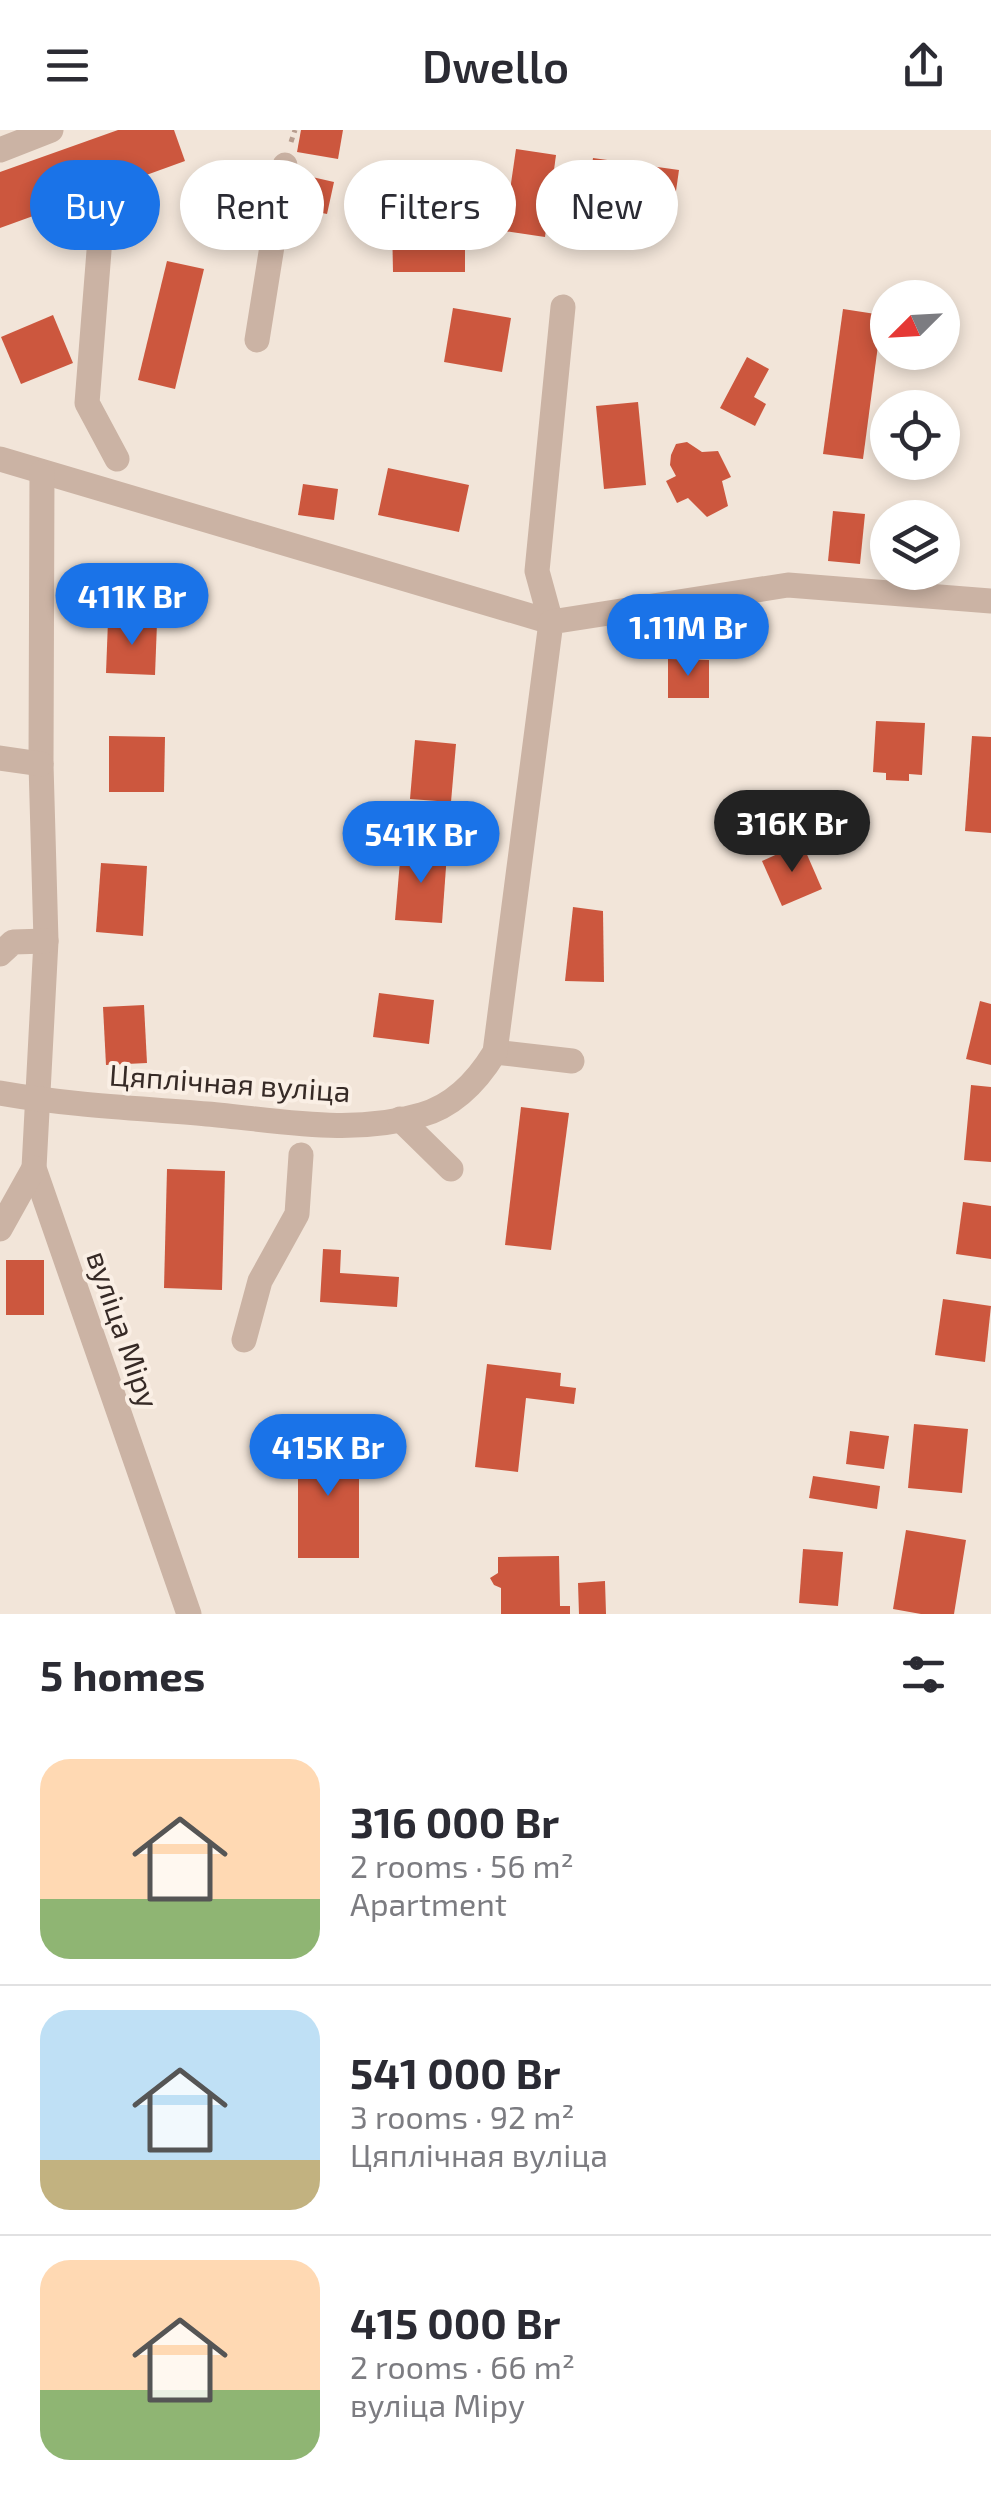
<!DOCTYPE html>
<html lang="en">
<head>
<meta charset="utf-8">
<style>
	:root { --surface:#fff; --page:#f2f2f3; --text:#2b2b33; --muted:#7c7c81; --line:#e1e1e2; --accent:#1a73e8 }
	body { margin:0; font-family:"Exo 2",sans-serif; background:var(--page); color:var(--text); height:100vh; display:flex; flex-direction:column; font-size:38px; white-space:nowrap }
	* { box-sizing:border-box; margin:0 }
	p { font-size:32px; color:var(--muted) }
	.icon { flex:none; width:55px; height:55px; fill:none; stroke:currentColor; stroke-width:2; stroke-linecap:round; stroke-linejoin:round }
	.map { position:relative; height:1484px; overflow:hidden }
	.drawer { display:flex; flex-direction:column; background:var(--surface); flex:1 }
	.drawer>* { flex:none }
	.top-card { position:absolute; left:30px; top:30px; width:932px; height:90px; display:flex; gap:20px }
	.needle { width:65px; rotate:246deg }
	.fabs { position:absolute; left:870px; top:150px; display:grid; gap:20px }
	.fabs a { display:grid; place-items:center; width:90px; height:90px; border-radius:50%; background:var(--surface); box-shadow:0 5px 15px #0003; font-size:50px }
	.price { position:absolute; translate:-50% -85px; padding:0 22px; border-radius:35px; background:var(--accent); color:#fff; font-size:32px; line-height:65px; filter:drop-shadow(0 2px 5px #0008) }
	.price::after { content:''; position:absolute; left:50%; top:60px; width:30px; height:22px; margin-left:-15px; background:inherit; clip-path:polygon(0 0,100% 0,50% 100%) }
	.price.selected { background:#222; color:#fff }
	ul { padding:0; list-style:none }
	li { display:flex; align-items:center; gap:30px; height:250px; padding:0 40px }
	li+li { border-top:2px solid var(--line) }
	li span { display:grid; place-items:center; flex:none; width:280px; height:200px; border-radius:30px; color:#555 }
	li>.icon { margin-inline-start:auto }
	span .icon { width:120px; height:120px; fill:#fffc; stroke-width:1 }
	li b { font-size:42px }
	h2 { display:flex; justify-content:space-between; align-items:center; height:120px; padding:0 40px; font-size:42px }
	.pill { padding:0 35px; border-radius:45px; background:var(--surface); box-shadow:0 5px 15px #0003; font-size:35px; line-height:90px }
	.pill.selected { background:var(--accent); color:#fff }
	header { display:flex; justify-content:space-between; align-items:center; height:130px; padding:0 40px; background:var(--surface); font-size:45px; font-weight:600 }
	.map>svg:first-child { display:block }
	.building { fill:#cc573e }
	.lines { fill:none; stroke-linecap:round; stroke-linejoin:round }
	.path { stroke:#b79d8e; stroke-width:5; stroke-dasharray:5 5; stroke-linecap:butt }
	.minor { stroke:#cbb3a4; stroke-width:25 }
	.labels { text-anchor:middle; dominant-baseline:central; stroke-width:8; stroke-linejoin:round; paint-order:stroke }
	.street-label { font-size:30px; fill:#362a26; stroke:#faefe5 }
</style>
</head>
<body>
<header><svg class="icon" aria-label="menu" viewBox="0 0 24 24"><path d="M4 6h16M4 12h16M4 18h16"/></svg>Dwello<svg class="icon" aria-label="share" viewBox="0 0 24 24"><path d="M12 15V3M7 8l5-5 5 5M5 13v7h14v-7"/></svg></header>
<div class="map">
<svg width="991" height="1484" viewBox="0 0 991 1484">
	<rect width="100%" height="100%" fill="#f2e5d9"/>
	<g class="building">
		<polygon points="118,0 174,0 185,31 0,98 0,42"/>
		<polygon points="301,0 343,0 338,29 297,22"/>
		<polygon points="516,19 556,25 545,107 504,101"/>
		<polygon points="593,28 679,40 674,75 588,63"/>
		<polygon points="299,44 334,52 327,84 292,77"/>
		<polygon points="465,90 465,142 393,142 392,91"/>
		<polygon points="167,131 204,139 175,259 138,250"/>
		<polygon points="453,178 511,188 502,242 444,232"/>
		<polygon points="843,179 882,185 863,329 823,324"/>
		<polygon points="53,185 73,233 21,254 1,207"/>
		<polygon points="747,227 769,239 754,267 766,274 755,296 720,278"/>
		<polygon points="638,272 646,355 604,359 596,276"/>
		<polygon points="687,312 702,322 718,321 731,347 722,351 728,376 707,387 688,368 677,373 666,351 676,346 670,335 671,325 676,314"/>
		<polygon points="388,338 469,355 459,402 378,385"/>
		<polygon points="303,354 338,359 334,390 298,385"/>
		<polygon points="833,381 865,384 860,434 828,431"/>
		<polygon points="108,491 157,493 155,545 106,543"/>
		<polygon points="668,529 709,530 709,568 668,568"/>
		<polygon points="876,591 925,593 922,645 909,644 909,651 886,650 886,643 873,642"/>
		<polygon points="109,606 165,607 164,662 109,662"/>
		<polygon points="972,606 991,607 991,703 965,701"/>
		<polygon points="415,610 456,614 451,672 410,669"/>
		<polygon points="802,713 822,759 782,776 762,731"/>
		<polygon points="401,719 447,723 442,793 395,790"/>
		<polygon points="101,733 147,736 143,806 96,802"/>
		<polygon points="573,777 603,781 604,852 565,851"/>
		<polygon points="379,863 434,870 429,914 373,907"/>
		<polygon points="980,871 991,874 991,935 966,929"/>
		<polygon points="144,875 147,933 106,935 103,877"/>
		<polygon points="971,955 991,957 991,1032 964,1030"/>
		<polygon points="521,977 569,983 551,1120 505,1115"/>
		<polygon points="167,1039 225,1041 222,1160 164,1158"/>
		<polygon points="963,1072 991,1076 991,1129 956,1124"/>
		<polygon points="323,1119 341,1120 340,1143 399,1147 397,1177 320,1172"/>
		<rect x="6" y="1130" width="38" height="55"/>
		<polygon points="943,1169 991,1176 985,1232 935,1225"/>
		<polygon points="487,1234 561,1243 560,1256 576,1258 574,1274 526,1268 518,1342 475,1337"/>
		<polygon points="914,1294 968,1299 962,1363 908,1358"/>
		<polygon points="850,1301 889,1306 884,1339 846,1334"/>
		<polygon points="298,1309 359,1310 359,1428 298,1428"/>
		<polygon points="813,1346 880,1356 877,1379 809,1368"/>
		<polygon points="906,1400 966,1410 954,1484 921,1484 893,1479"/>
		<polygon points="803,1419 843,1422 838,1476 799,1473"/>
		<polygon points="559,1426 560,1476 570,1476 570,1484 501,1484 501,1458 494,1455 490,1448 498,1443 498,1427"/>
		<polygon points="605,1451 606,1484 579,1484 578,1453"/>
	</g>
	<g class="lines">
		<polyline class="path" points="291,12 295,0"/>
		<g class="minor">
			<polyline points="0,20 51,0"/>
			<polyline points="102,83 87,273 117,329"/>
			<polyline points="257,210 285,35"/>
			<polyline points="0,329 551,492 537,441 563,177"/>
			<polyline points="42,342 41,634 46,811 34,1038 189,1484"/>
			<polyline points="0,628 41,634"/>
			<polyline points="0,824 13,812 46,811"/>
			<polyline points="495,922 572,931"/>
			<path d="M0,963C68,975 138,978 207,984C278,990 351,1006 421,985C454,976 478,950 495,922L551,492L788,455L991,471"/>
			<polyline points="400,989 451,1039"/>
			<polyline points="0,1099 34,1038"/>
			<polyline points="244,1210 260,1151 297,1084 301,1025"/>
		</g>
	</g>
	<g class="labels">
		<g class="street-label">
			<text transform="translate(230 952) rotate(4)">Цяплічная вуліца</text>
			<text transform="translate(124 1199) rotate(71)">вуліца Міру</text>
		</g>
	</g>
</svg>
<div class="fabs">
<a><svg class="needle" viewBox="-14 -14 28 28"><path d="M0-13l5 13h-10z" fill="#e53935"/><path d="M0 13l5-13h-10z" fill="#7c7c81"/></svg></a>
<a><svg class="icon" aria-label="locate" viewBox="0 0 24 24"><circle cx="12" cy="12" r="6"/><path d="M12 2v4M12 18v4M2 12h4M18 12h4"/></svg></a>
<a><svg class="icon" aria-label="layers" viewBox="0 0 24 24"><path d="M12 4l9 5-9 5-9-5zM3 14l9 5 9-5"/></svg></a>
</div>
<b class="price" style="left:132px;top:518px">411K Br</b>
<b class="price" style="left:688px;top:549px">1.11M Br</b>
<b class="price selected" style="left:792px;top:745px">316K Br</b>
<b class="price" style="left:421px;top:756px">541K Br</b>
<b class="price" style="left:328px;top:1369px">415K Br</b>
<div class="top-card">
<a class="pill selected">Buy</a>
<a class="pill">Rent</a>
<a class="pill">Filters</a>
<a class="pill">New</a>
</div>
</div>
<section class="drawer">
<h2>5 homes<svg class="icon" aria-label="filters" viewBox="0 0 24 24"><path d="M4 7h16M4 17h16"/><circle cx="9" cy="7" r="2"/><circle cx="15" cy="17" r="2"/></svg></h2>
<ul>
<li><span style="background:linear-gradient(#ffd9b3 70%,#8fb573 0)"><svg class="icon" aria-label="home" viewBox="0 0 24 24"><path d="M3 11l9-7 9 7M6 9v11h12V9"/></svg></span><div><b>316 000 Br</b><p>2 rooms · 56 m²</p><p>Apartment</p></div></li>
<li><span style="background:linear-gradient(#bfe0f5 75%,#c2b280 0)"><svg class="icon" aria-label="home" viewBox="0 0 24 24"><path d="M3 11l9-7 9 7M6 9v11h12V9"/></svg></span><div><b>541 000 Br</b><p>3 rooms · 92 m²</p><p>Цяплічная вуліца</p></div></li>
<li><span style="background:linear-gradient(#ffd9b3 65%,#8fb573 0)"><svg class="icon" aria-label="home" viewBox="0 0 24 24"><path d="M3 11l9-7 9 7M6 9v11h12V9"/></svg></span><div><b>415 000 Br</b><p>2 rooms · 66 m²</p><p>вуліца Міру</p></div></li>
</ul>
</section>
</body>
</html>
